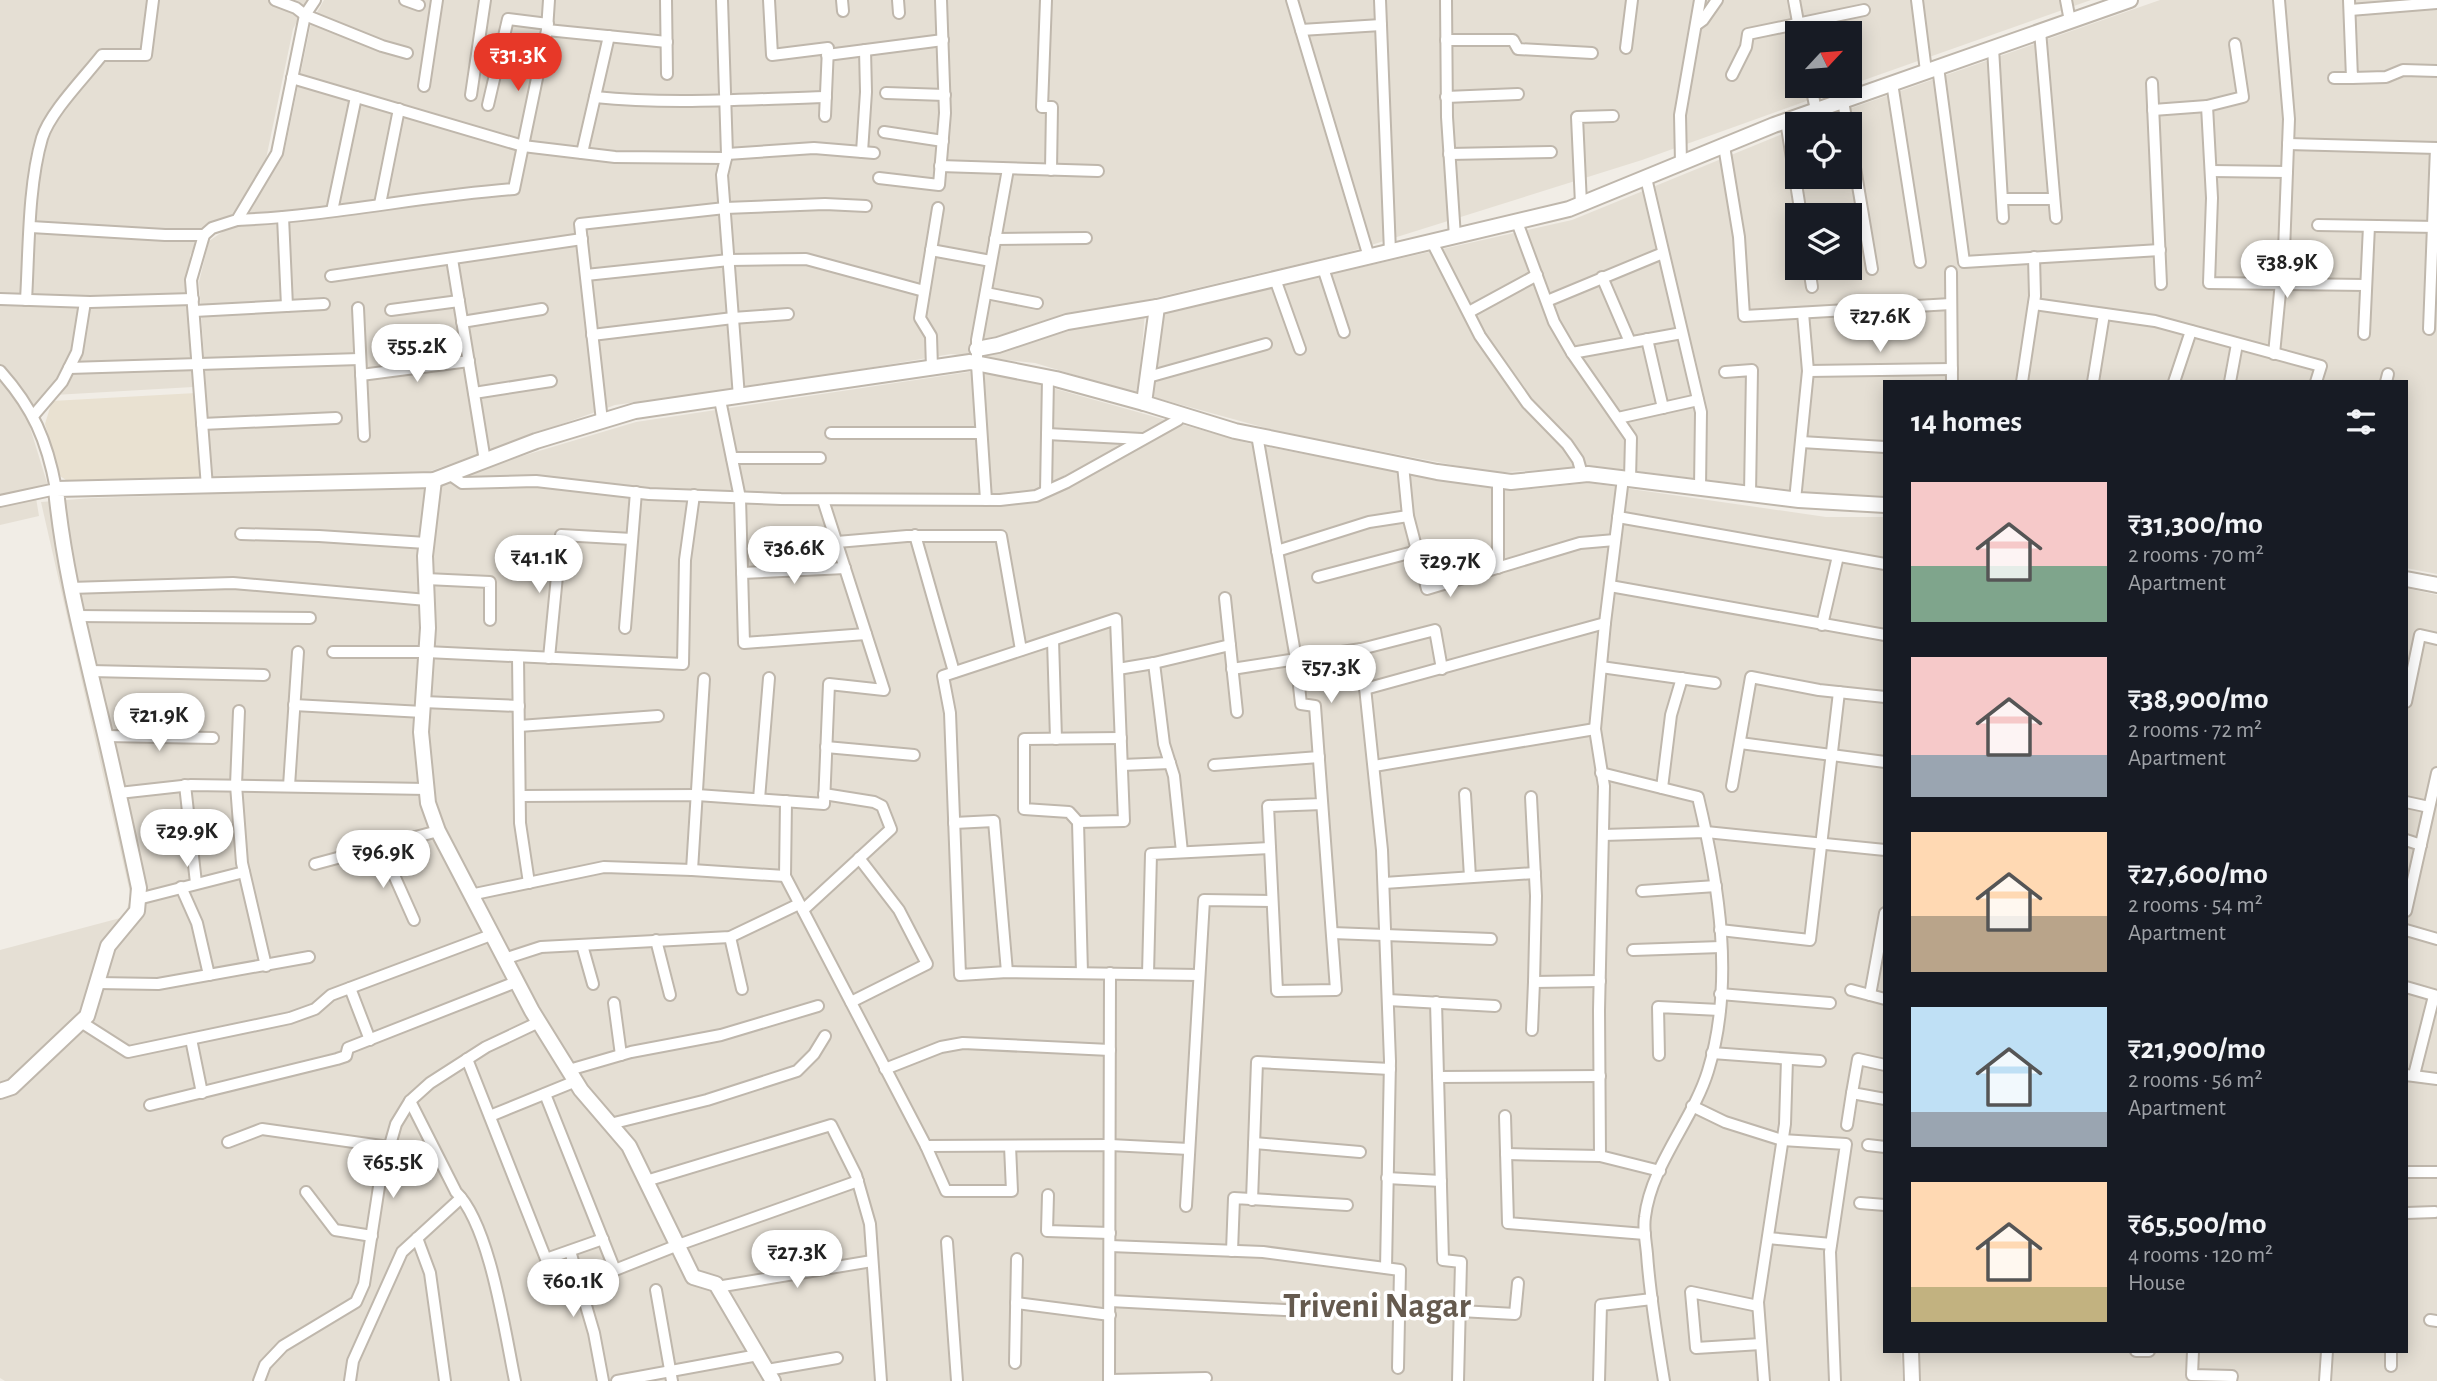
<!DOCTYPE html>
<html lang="en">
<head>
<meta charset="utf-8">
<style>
	:root { --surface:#171b24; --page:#242831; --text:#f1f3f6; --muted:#9ea1a6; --accent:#e73828 }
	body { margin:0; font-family:"Alegreya Sans",sans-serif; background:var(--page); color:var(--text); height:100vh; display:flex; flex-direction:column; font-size:26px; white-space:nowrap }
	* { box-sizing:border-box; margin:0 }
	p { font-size:23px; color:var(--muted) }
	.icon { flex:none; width:38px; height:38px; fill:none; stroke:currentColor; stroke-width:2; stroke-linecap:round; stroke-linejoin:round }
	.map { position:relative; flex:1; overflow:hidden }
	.drawer { position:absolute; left:1883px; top:380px; width:525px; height:973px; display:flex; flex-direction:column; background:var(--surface); border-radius:0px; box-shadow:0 4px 18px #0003 }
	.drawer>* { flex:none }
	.needle { width:46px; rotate:64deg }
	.buttons { position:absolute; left:1785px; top:21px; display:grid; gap:14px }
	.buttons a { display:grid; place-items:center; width:77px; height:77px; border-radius:0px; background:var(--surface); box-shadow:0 4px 18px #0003; font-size:35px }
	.price { position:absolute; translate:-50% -60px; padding:0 16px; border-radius:24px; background:#fff; color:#222; font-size:23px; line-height:46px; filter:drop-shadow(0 2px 4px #0008) }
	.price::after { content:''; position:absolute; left:50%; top:42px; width:21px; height:16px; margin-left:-10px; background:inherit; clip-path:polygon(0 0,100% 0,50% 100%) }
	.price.current { background:var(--accent); color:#fff }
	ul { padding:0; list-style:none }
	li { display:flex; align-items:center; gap:21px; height:175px; padding:0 28px }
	li span { display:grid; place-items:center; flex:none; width:196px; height:140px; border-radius:0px; color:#555 }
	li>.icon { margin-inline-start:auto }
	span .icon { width:84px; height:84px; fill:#fffc; stroke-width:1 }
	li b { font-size:30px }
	h2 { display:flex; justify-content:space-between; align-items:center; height:84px; padding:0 28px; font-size:30px }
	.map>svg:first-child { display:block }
	.residential { fill:#e5dfd4; fill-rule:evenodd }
	.education { fill:#e9e1d1 }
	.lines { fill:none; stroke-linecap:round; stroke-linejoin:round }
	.minor-casing { stroke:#bfb7ac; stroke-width:14 }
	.tertiary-casing { stroke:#bfb7ac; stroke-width:18 }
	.minor { stroke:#fff; stroke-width:10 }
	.tertiary { stroke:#fff; stroke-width:14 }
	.labels { text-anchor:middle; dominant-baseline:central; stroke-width:7; stroke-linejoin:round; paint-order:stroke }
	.district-label { font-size:35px; font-weight:bold; fill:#655a4e; stroke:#fff }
</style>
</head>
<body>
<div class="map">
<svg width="2437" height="1381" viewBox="0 0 2437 1381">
	<rect width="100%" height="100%" fill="#f1ede6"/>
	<g class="residential">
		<polygon points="0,0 308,0 293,29 266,159 233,214 209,224 190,255 193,387 54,395 28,421 48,486 0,496"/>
		<polygon points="324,0 2091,0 1850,85 1850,33 1797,33 1797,86 1848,86 1642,160 1349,252 1146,300 1138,394 1035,363 951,354 773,384 615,405 428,472 212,479 199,282 209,241 249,214 285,149 311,23"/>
		<path d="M2160,0H2437V574L2406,568V382H1885V496L1814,493L1594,466L1495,473L1280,432L1153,397L1162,312L1572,220L1797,128V177H1850V124H1806ZM1797,215H1850V268H1797Z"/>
		<polygon points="969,372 1010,376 1251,444 1481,487 1533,489 1589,483 1826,517 1885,517 1885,1351 1901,1351 1903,1381 5,1381 0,1378 0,950 124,917 131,897 41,502 92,498 419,487 636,422"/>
		<polygon points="36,498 39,516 0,525 0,506"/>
		<polygon points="2406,588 2437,595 2437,1381 1919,1381 1918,1351 2406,1351"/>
	</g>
	<polygon class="education" points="196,393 201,480 69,482 60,476 45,424 52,401"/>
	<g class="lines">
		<defs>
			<g id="minor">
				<polyline points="275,0 296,8 305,15 382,46 407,53"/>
				<polyline points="405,0 419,5"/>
				<polyline points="666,0 667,74"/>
				<polyline points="722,0 727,154 722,175 739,397"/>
				<polyline points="769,0 772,55 828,48 825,116"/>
				<polyline points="842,0 843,11"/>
				<polyline points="898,0 899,13"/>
				<polyline points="1046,0 1042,107 1052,107 1051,170"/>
				<polyline points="1292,0 1369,257"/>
				<polyline points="1380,0 1390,252"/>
				<polyline points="1446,0 1447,117 1455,237"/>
				<polyline points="1794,0 1800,33"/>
				<polyline points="1917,0 1926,71"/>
				<polyline points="2066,0 2070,21"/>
				<polyline points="2349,0 2352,78 2386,77 2403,70 2437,71"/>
				<polyline points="2350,10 2437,3"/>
				<polyline points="1696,25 1703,20 1717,0"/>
				<polyline points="547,30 667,42"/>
				<polyline points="1301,30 1381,25"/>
				<polyline points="2040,31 2056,218"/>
				<polyline points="1446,40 1513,40 1518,49 1592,53"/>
				<polyline points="1626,48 1632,0"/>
				<polyline points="1993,48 2003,218"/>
				<polyline points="827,55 943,40"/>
				<polyline points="1938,67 1964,262 2160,250"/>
				<polyline points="1732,75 1746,47 1748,34 1864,10"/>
				<polyline points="292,78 523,146 615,157 726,158"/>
				<polyline points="2334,78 2352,78"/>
				<polyline points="1892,83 1920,262"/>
				<polyline points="2152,83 2161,284"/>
				<polyline points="424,86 437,0"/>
				<polyline points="1811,86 1816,110"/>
				<polyline points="886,93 945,95"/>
				<polyline points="471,95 485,0"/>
				<path d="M595,97C671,105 749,99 826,97"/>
				<polyline points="1446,97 1518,94"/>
				<polyline points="1843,101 1847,124"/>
				<polyline points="488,105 508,19 548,24"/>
				<polyline points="2207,106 2212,198 2209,283 2366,285"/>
				<polyline points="2153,110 2207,106 2243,97 2235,44"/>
				<polyline points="1786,121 1801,215"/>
				<polyline points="884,132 943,141"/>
				<polyline points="1850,138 1872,269"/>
				<polyline points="2288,144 2437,148"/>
				<polyline points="1724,146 1739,237 1744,316 1951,304"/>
				<polyline points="862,152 866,92 865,50"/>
				<polyline points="582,153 609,36"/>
				<polyline points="727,154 814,148 874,153"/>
				<polyline points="1449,154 1551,152"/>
				<polyline points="1681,163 1680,115 1700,0"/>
				<polyline points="940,166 1098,171"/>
				<polyline points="2211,171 2287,172"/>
				<polyline points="879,178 939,185 945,113 941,0"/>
				<polyline points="1646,178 1701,412 1700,488"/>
				<polyline points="2002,199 2054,199"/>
				<polyline points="380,204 399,109"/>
				<polyline points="1581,204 1577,117 1613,116"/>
				<polyline points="332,211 356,97"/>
				<polyline points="283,217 287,306"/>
				<path d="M237,220C330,216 421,196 514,189L547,30L549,0"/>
				<polyline points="1517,222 1554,322 1572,353 1631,438 1630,479"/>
				<polyline points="2318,225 2437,227"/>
				<polyline points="31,227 165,235 204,235"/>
				<polyline points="995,239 1086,238"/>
				<polyline points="1432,242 1480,336 1527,403 1567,444 1578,460 1582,474"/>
				<polyline points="931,250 991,261"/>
				<polyline points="452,259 485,461"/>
				<polyline points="1323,268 1344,332"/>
				<polyline points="1809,268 1812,287"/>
				<polyline points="1951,272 1952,382"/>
				<polyline points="586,275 729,260 806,259 924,291"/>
				<polyline points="331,276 582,239"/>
				<polyline points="1602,277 1630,342"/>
				<polyline points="1275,279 1300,349"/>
				<polyline points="986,293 1037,303"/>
				<polyline points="0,299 90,302 193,299"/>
				<path d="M26,300C29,250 28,186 42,138C50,112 85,77 102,55H146L153,0"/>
				<polyline points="1547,301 1663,253"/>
				<polyline points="2034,304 2155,321 2321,366 2316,382"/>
				<polyline points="358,308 364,436"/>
				<polyline points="391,310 459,301"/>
				<polyline points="194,311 324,304"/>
				<polyline points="1469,312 1537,275"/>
				<polyline points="462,322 542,309"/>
				<polyline points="2429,329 2436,148"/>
				<polyline points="2364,334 2369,226"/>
				<polyline points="592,335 733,318 788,314"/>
				<polyline points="1647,339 1663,408"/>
				<polyline points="1572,353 1682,333"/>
				<polyline points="2274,354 2284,251 2289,119 2279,0"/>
				<polyline points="69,368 360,359"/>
				<polyline points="932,368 931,336 920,318 938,208"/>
				<path d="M0,371C33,408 47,440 56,489L0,501"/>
				<polyline points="1808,371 1952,369"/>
				<polyline points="1725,372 1752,370 1750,494"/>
				<polyline points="361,375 469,361"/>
				<polyline points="1148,377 1266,344"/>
				<polyline points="2022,382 2035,296 2034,257"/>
				<polyline points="2093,382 2104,314"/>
				<polyline points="2174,382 2191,331"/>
				<polyline points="2230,382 2237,344"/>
				<polyline points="2386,382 2388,374"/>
				<polyline points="474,393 551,381"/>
				<polyline points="720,400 740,498 744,643 866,634"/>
				<polyline points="33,416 62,382 77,352 85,302"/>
				<polyline points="1618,418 1698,400"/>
				<polyline points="602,421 580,224 725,208 825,204 866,206"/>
				<polyline points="202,424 336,418"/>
				<polyline points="831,433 981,433"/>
				<polyline points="1047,434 1142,439"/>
				<polyline points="1257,435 1296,659 1301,704 1315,706 1336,990 1277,991 1268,806 1322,804"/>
				<polyline points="1801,442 1885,447"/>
				<polyline points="732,458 820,458"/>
				<polyline points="1403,465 1408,516 1427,589 1580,543 1615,540"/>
				<polyline points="449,474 462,483 536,481 649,494 781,499 1000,500 1036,496 1067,482 1178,420 1179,414"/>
				<polyline points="1498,480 1498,568"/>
				<polyline points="207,487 191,280 204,235 212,228 237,220 277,153 305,15 315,0"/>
				<polyline points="1046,491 1048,378"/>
				<polyline points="986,500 977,364 977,340 1008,169"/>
				<polyline points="1795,500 1808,371 1803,313"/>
				<polyline points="1618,517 1885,564"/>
				<polyline points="241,534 319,536 426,543"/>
				<polyline points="915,535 954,672"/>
				<polyline points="837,542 907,536 1001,536 1021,650"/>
				<polyline points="1277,551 1369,522 1408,516"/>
				<polyline points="742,573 845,568"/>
				<polyline points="1318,577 1417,551"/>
				<polyline points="426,579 490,582 490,620"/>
				<polyline points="1610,586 1885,635"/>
				<polyline points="70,588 233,583 427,600"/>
				<polyline points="1225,598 1237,712"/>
				<polyline points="77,616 310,618"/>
				<polyline points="1822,625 1838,556"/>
				<polyline points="625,628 636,492"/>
				<polyline points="1053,640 1056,739"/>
				<polyline points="1361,649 1382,850 1390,1061 1386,1268"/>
				<polyline points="333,652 426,652 683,664 685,560 694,495"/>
				<polyline points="518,657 520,823 529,883"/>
				<polyline points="549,658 561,535 632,539"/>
				<polyline points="1154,663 1164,744 1174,776 1182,852"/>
				<polyline points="1601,667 1715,683"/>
				<polyline points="1118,669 1154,663 1230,645"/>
				<polyline points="1232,669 1361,649 1435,630 1442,669"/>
				<polyline points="90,671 264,675"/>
				<polyline points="1365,689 1605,623"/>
				<polyline points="423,702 519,706"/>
				<polyline points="2406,702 2420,635 2437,639"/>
				<polyline points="294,705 423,712"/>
				<polyline points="239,711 236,785 242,863 266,966"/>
				<polyline points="519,726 658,716"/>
				<polyline points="106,736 213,738"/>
				<polyline points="1740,743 1885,762"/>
				<polyline points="826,747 914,755"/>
				<polyline points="1122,765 1170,763"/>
				<polyline points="1214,765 1319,757"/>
				<polyline points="1374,766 1595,729"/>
				<path d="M1601,773L1698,797C1719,885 1735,983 1708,1071C1693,1120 1651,1165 1645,1217C1643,1229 1646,1242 1647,1254C1650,1297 1657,1339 1664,1381"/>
				<polyline points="185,785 196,883"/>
				<polyline points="289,786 298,652"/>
				<polyline points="1732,786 1751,677 1819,690 1885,697"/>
				<polyline points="1662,788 1671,715 1682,678"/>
				<polyline points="119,793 191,785 427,789"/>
				<polyline points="1465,794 1470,877"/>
				<polyline points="520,796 697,795 824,804 829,684 884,690 823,500"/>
				<polyline points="1531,797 1536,896 1534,982 1600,981"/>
				<polyline points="759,799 769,678"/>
				<polyline points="786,801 785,876 926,1146 946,1191 1012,1191 1010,1146"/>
				<polyline points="2406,802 2429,807"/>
				<polyline points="1078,822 1124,821 1116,619 943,676 950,713 960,975 1007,972 1199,975"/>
				<polyline points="954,823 994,821 1007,972"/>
				<polyline points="1603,835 1706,832 1885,850"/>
				<polyline points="2406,840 2421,845"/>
				<polyline points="381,846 414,920"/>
				<polyline points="315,864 438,831"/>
				<polyline points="692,870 704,679"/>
				<polyline points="1384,883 1535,873"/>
				<polyline points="181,887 197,923 209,975"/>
				<polyline points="1642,891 1716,886"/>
				<polyline points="470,895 604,867 692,870 785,876"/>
				<polyline points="138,899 244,872"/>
				<polyline points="803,910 891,829 882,806 874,802 824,794"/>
				<polyline points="2406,911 2437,773"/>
				<polyline points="1720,930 1810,940 1839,692"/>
				<polyline points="2406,930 2437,939"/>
				<polyline points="1332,933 1491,939"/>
				<polyline points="730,937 742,989"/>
				<polyline points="656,940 670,995"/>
				<polyline points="582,945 593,984"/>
				<polyline points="1633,950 1721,947"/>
				<polyline points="504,959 541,947 730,937 799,904"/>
				<polyline points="1082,973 1078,822 1069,812 1024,809 1024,739 1121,738"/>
				<polyline points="1148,974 1151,854 1270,848"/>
				<polyline points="97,983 158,984 309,957"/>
				<polyline points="2406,987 2437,996"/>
				<polyline points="350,988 370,1040"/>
				<polyline points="1851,990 1885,999"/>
				<polyline points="1720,994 1830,1003"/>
				<polyline points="1870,995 1885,913"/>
				<polyline points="1388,1000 1495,1006"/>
				<polyline points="851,1002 927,964 899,910 859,858"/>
				<polyline points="1436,1002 1443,1260 1461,1262 1458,1381"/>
				<polyline points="614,1003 621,1055"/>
				<polyline points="81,1022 128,1052 290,1018 315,1009 331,995 491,935"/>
				<polyline points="1532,1030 1534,982"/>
				<polyline points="191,1039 202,1093"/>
				<polyline points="1712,1053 1820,1061"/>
				<polyline points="1659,1055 1658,1007 1720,1010"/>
				<polyline points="467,1059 546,1259 603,1239"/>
				<polyline points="1885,1065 1858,1059 1852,1093 1885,1099"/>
				<polyline points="885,1069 941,1047 963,1043 1110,1050"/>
				<polyline points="569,1070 631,1052 721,1035 818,1006"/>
				<polyline points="2406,1075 2437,1079"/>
				<polyline points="2414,1075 2434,996"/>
				<polyline points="1438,1077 1600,1076"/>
				<polyline points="545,1094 615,1270 678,1245 858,1181"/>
				<path d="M410,1101L456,1192C490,1225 505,1333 515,1381"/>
				<polyline points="150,1105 337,1059 346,1056 348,1048 516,982"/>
				<polyline points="1692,1106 1725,1122 1782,1140 1846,1144 1830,1252 1835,1381"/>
				<polyline points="490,1116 576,1081"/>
				<polyline points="1505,1116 1508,1223 1645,1234"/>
				<polyline points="610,1124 707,1100 797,1071 814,1054 825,1036"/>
				<polyline points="1847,1125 1852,1093"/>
				<polyline points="228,1142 262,1129 389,1147"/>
				<polyline points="1254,1143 1360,1152"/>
				<polyline points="1868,1145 1885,1147"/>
				<polyline points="926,1146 1110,1145 1189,1149"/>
				<polyline points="1506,1154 1600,1156 1660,1171"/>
				<polyline points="1600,1156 1599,1010 1604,786 1595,729 1605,623 1623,478"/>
				<polyline points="2406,1172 2437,1172"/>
				<polyline points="1387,1178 1441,1181"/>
				<polyline points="646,1181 831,1125 856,1175 870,1224 881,1381"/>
				<polyline points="306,1192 335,1230 372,1236"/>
				<polyline points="1048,1195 1047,1231 1110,1233"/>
				<polyline points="1252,1200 1257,1062 1390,1069"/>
				<polyline points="1860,1203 1885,1205"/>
				<polyline points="1186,1206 1204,900 1272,901"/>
				<polyline points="2406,1213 2435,1212"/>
				<polyline points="417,1238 430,1273 445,1381"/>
				<polyline points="1768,1238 1831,1244"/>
				<polyline points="947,1242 957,1381"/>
				<polyline points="1110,1246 1263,1252 1400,1270 1398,1368"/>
				<polyline points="570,1251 594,1333 603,1381"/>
				<polyline points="1232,1251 1234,1198 1347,1205"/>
				<polyline points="717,1287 872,1261"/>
				<polyline points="656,1290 672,1381"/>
				<polyline points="1110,1301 1303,1311"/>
				<polyline points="1016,1303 1110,1315"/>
				<polyline points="1758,1306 1691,1292 1696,1348 1761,1344"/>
				<polyline points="1460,1311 1515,1314 1518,1283"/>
				<polyline points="2430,1320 2437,1321"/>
				<polyline points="2136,1351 2149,1351"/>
				<polyline points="2193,1351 2192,1375 2232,1376 2231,1381"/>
				<polyline points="1015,1363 1017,1259"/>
				<polyline points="2391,1366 2391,1351"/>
				<polyline points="767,1370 837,1358"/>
				<polyline points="1110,1380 1206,1378"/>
				<polyline points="259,1381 265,1365 283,1346 356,1302 364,1284 380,1180 396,1124 410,1101 430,1083 486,1047 539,1022"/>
				<polyline points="350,1381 353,1361 402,1252 461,1198"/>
				<polyline points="617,1381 758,1355"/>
				<polyline points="1109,1381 1110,973"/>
				<polyline points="1599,1381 1601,1305 1652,1299"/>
				<polyline points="1764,1381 1758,1302 1785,1124 1787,1059"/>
				<polyline points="2325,1381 2327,1351"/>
			</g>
			<g id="tertiary">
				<polyline points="977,349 998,345 1067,322 1157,307"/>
				<polyline points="1144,403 1157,307 1569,209 1774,125 2130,0"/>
				<polyline points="434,480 425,556 428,628 421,732 428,803 438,831 532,1011 581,1090 629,1146 693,1277 716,1284 773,1381"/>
				<polyline points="2406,579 2437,585"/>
				<path d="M0,1091L12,1087L87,1016L108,946L137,911L139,888C126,827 113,766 98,705C81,633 63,563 56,489L434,480L536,441L635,411L970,362L1056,379L1144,403L1235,431L1437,472L1511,482L1588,474L1799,500L1885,505"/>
				<polyline points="1911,1351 1912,1381"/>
			</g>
		</defs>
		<use href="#minor" class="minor-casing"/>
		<use href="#tertiary" class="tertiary-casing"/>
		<use href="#minor" class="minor"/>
		<use href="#tertiary" class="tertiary"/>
	</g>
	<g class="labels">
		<g class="district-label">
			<text x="1377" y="1306">Triveni Nagar</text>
		</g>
	</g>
</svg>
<div class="buttons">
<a><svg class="needle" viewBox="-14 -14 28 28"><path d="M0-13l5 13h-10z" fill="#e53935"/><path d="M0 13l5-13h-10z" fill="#9ea1a6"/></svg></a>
<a><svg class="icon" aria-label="locate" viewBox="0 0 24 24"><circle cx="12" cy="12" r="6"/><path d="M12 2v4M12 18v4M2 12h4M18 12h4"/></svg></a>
<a><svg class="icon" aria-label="layers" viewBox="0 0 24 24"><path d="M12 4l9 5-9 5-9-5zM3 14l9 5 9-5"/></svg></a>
</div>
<b class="price current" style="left:518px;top:93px">₹31.3K</b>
<b class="price" style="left:2287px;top:300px">₹38.9K</b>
<b class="price" style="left:1880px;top:354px">₹27.6K</b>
<b class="price" style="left:417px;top:384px">₹55.2K</b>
<b class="price" style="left:794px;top:586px">₹36.6K</b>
<b class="price" style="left:539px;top:595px">₹41.1K</b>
<b class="price" style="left:1450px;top:599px">₹29.7K</b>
<b class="price" style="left:1331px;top:705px">₹57.3K</b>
<b class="price" style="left:159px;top:753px">₹21.9K</b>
<b class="price" style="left:187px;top:869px">₹29.9K</b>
<b class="price" style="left:383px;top:890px">₹96.9K</b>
<b class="price" style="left:393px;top:1200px">₹65.5K</b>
<b class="price" style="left:797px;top:1290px">₹27.3K</b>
<b class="price" style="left:573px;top:1319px">₹60.1K</b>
<section class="drawer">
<h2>14 homes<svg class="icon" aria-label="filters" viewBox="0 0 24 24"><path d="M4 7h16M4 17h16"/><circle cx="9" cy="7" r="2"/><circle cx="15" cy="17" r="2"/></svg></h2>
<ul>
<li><span style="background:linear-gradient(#f6c9c9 60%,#7fa58c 0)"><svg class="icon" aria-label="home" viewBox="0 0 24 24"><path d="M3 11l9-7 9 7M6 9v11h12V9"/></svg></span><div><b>₹31,300/mo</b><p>2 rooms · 70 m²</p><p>Apartment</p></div></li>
<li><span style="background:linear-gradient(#f6c9c9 70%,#9aa5b1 0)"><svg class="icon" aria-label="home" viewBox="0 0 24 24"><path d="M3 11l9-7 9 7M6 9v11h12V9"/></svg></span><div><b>₹38,900/mo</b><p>2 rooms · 72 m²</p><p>Apartment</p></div></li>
<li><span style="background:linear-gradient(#ffd9b3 60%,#b9a48a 0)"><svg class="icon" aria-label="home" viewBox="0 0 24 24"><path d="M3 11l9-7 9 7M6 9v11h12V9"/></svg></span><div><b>₹27,600/mo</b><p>2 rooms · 54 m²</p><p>Apartment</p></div></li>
<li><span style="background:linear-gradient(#bfe0f5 75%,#9aa5b1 0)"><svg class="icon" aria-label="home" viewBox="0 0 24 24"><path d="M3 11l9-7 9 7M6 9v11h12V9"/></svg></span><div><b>₹21,900/mo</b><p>2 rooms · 56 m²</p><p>Apartment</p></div></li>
<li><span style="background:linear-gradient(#ffd9b3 75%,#c2b280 0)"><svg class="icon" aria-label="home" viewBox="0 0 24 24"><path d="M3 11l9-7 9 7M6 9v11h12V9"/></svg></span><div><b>₹65,500/mo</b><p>4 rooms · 120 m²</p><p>House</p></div></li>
</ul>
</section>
</div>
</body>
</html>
